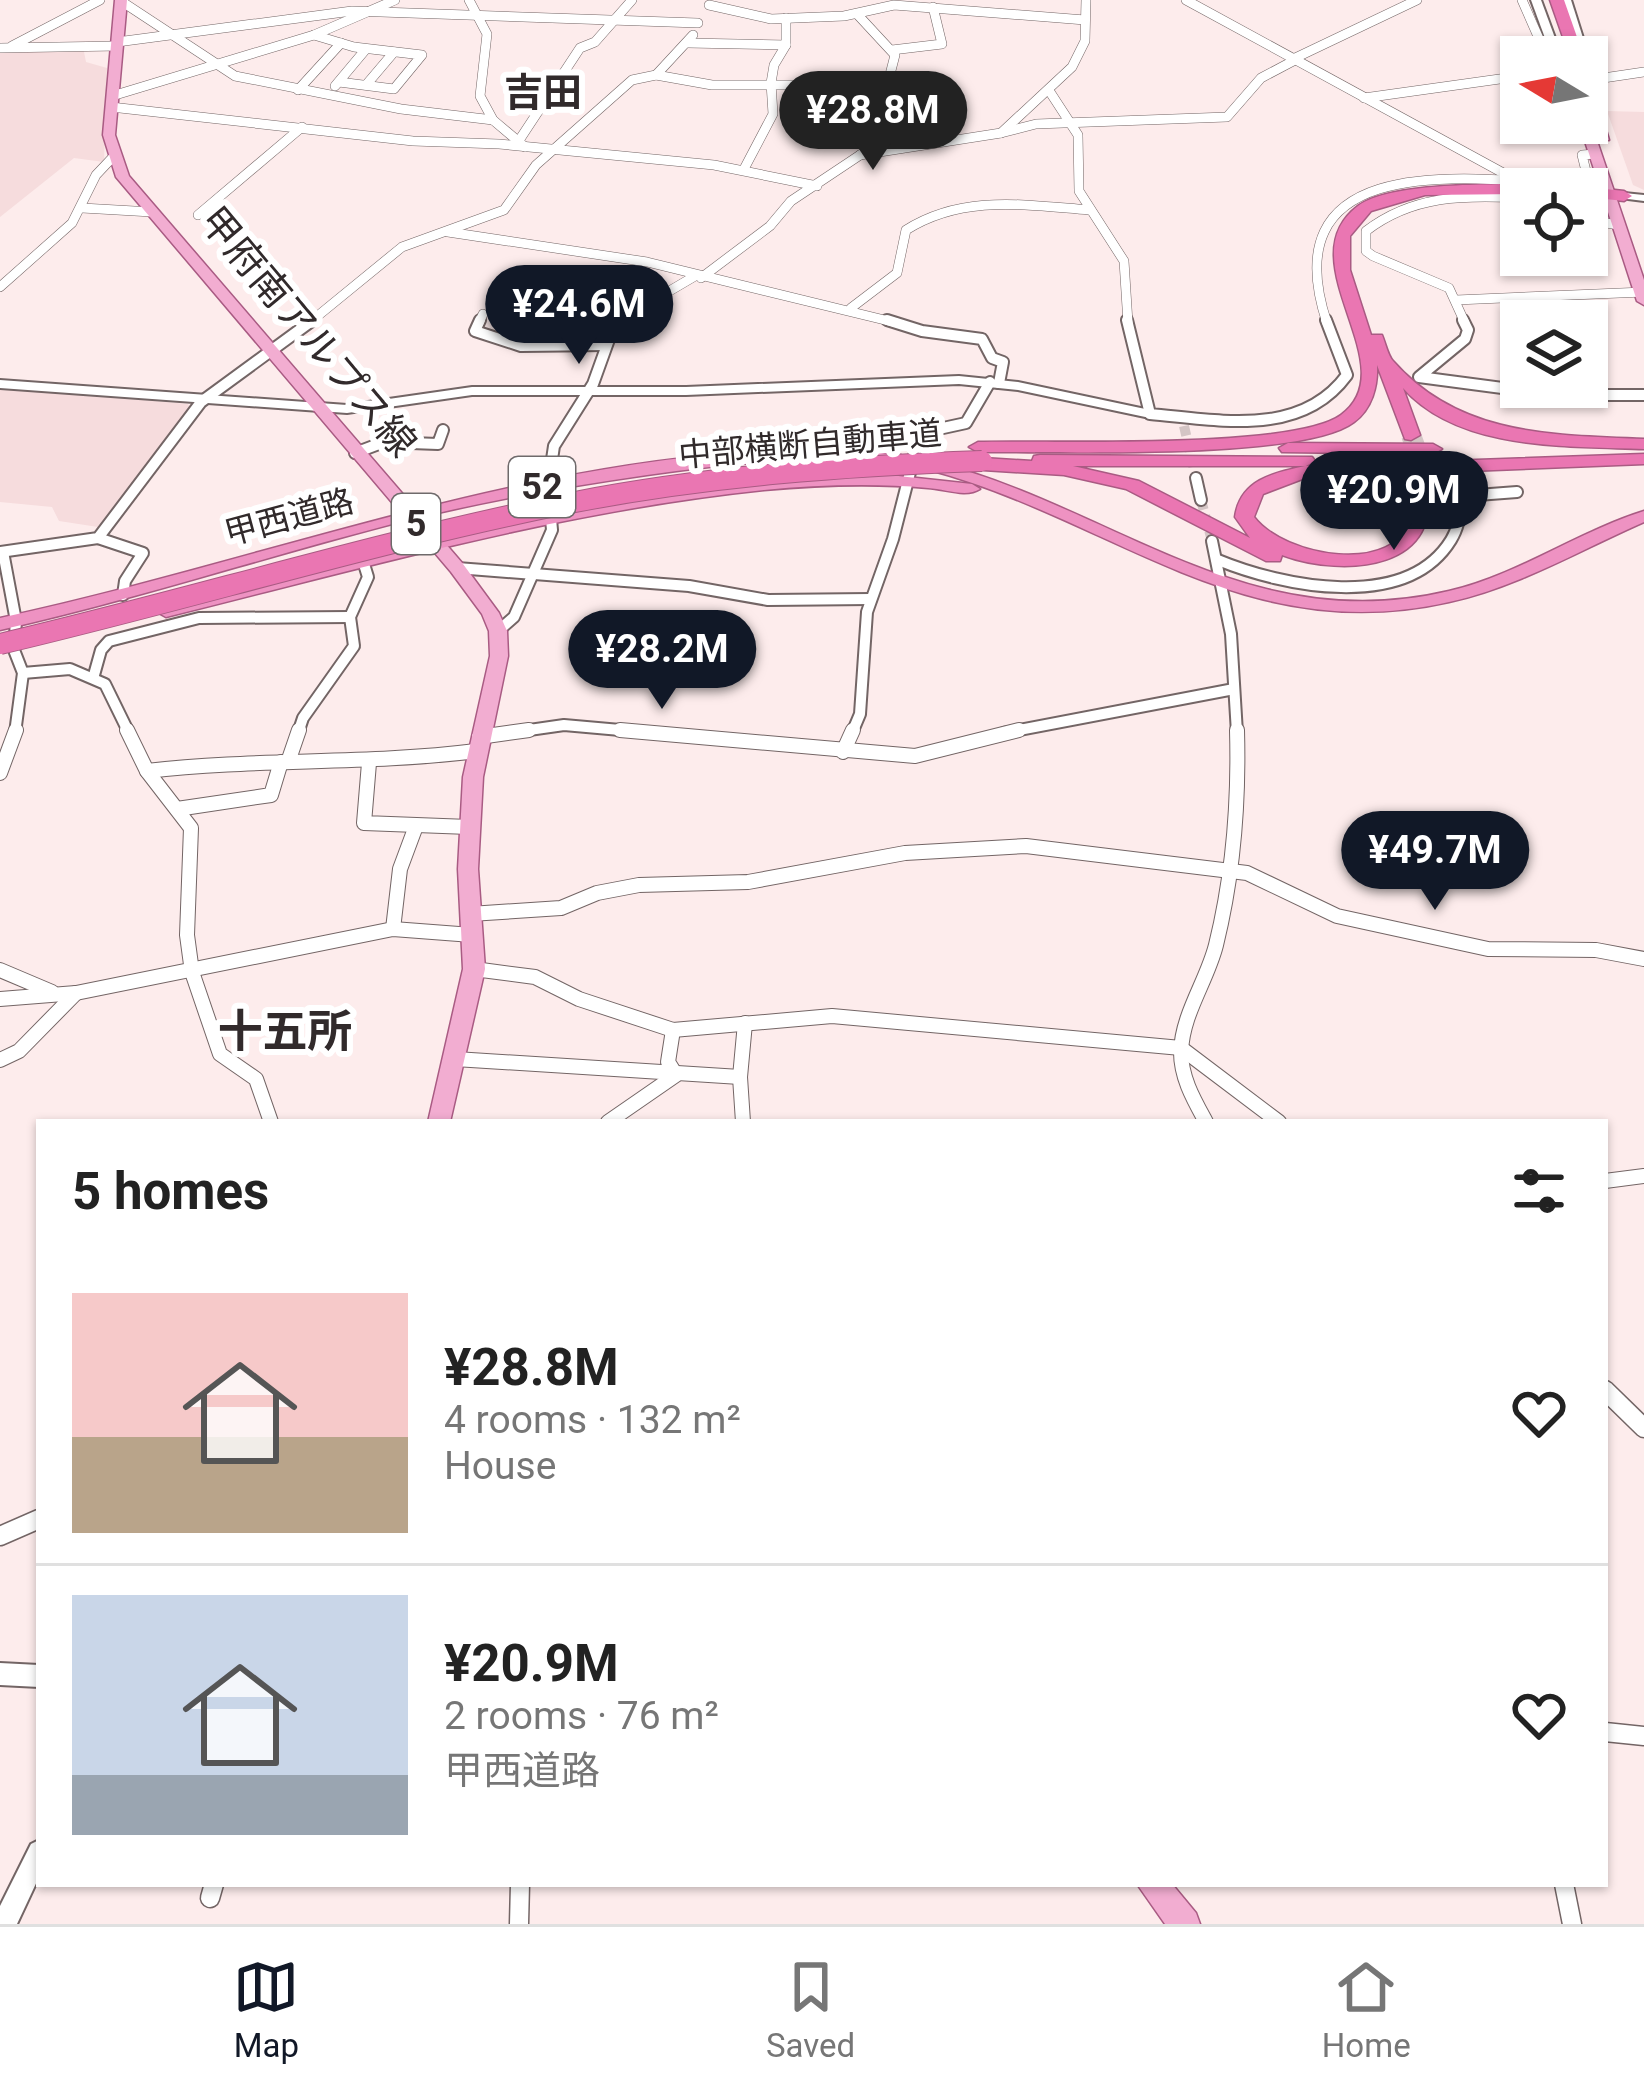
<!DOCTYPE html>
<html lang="en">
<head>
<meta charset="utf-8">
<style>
	:root { --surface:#fff; --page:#f6f6f6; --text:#222; --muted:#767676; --line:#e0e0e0; --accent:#111827 }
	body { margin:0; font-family:Roboto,"Noto Sans JP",sans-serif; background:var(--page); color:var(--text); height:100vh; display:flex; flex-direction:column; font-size:45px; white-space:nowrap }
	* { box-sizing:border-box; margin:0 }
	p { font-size:39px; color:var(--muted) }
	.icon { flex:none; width:66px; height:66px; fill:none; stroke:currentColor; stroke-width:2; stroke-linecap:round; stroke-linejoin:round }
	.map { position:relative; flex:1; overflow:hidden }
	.drawer { position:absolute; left:36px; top:1119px; width:1572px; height:768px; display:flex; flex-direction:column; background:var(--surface); border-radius:0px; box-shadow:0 3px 9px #0004 }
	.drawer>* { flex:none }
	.needle { width:78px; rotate:280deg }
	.fabs { position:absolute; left:1500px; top:36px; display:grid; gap:24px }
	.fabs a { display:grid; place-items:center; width:108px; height:108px; border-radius:0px; background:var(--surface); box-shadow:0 3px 9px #0004; font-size:60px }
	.price { position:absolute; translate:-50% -102px; padding:0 27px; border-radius:42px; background:var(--accent); color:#fff; font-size:39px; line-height:78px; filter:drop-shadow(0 3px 6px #0008) }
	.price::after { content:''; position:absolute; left:50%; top:72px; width:36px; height:27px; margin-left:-18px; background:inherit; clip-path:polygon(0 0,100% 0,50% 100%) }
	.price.selected { background:#222; color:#fff }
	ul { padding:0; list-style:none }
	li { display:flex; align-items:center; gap:36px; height:300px; padding:0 36px }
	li+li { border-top:3px solid var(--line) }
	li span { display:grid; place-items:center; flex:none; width:336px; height:240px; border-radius:0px; color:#555 }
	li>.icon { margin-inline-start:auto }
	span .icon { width:144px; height:144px; fill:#fffc; stroke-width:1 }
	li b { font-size:51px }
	h2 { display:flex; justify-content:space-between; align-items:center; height:144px; padding:0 36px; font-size:51px }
	.dock { display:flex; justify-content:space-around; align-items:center; height:168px; border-top:3px solid var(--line); background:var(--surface); font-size:33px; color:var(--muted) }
	.dock a { display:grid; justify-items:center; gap:6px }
	.dock .selected { color:var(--accent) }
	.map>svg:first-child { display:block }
	.built { fill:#f6dcdd }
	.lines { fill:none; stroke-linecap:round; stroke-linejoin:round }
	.minor-tunnel { stroke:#d4c5c5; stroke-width:10; stroke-dasharray:10 6; stroke-linecap:butt }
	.motorway-tunnel { stroke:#d4c5c5; stroke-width:20; stroke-dasharray:20 9; stroke-linecap:butt }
	.minor-far3-casing { stroke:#736565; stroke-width:10 }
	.minor-far2-casing { stroke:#736565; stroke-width:14 }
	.minor-far1-casing { stroke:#736565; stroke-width:16 }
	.minor-casing { stroke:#736565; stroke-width:21 }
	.tertiary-casing { stroke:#736565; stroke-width:4 }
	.primary-casing { stroke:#a95b83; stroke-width:3 }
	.trunk-casing { stroke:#a95b83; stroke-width:3 }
	.motorway-casing { stroke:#a95b83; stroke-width:3 }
	.minor-far3 { stroke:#fff; stroke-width:9 }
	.minor-far2 { stroke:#fff; stroke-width:10 }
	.minor-far1 { stroke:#fff; stroke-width:14 }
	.minor { stroke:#fff; stroke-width:18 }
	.tertiary { fill:#fff; fill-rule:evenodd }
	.primary { fill:#f2add1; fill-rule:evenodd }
	.trunk { fill:#ee92c2; fill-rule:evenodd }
	.motorway { fill:#ea76b2; fill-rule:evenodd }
	.motorway-bridge-casing { stroke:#a95b83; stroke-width:22; stroke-linecap:butt }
	.motorway-bridge { stroke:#ea76b2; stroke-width:20 }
	.labels { text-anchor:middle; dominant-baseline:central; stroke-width:12; stroke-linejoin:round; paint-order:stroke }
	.far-street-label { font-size:33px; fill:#312a2b; stroke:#fff }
	.shield { fill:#fff; stroke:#6f6a6b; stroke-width:3 }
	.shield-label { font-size:36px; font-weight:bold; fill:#312a2b }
	.far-quarter-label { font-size:39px; font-weight:bold; fill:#312a2b; stroke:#fff }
	.street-label { font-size:39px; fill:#312a2b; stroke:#fff }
	.quarter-label { font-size:45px; font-weight:bold; fill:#312a2b; stroke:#fff }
</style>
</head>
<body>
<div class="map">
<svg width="1644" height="1924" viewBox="0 0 1644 1924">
	<rect width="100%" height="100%" fill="#fdecec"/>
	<g class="built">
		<polygon points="83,47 86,62 107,68 104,162 74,158 0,217 0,50"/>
		<polygon points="1607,111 1644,112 1644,190 1633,185"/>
		<polygon points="0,387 188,404 190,408 98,527 59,521 52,507 0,502"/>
	</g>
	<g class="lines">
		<g class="minor-tunnel">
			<polyline points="1184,426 1196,478"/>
			<polyline points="1201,500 1212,541"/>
		</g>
		<polyline class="motorway-tunnel" points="1411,435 1427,479"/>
		<defs>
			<g id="minor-far3">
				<polyline points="469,0 487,34 480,96 493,120 525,147"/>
				<polyline points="1186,0 1516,180"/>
				<polyline points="1522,0 1547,57"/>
				<polyline points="121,1 235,76 401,109 493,120"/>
				<polyline points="709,5 771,19 844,16 894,5 1085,20"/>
				<polyline points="314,35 354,47 422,55 394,89 339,82"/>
				<polyline points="117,42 352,11 698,23"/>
				<polyline points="688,43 786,45"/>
				<polyline points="12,46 100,0"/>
				<polyline points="0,48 116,46"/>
				<polyline points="892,50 942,44 933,7"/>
				<polyline points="1293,59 1417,0"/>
				<polyline points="656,75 693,35"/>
				<polyline points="1590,80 1644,72"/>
				<polyline points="366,85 394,52"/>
				<polyline points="335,86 366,49"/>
				<polyline points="298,90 341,43"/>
				<polyline points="1050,92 1078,135 1079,191 1124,261 1128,323"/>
				<polyline points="112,96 314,35 395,0"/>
				<polyline points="1364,98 1521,76"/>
				<polyline points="111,107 413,141 499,144 714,165 817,186"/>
				<polyline points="1001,133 1036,124 1227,117 1261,78 1295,60"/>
				<polyline points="518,142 580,48 595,42 632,0"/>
				<polyline points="860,155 1001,133 1072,67 1085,41 1086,0"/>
				<polyline points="744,169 773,114 771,83 774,65 786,45 786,18"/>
				<polyline points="82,208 152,212"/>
				<polyline points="198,215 302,127"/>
				<polyline points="1587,220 1619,225"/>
				<polyline points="448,232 647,262 897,323"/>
				<polyline points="701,278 770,226 791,201 863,153 877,125 895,55 857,14"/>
				<polyline points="0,287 72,223 96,175 113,157"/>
				<polyline points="1456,300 1644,292"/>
				<path d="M851,308L897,273L906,230C963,194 1025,205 1089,210"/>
				<polyline points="309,323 402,247 504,210 536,165 632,80 656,75 712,85 889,85"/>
				<polyline points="479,323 483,314"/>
				<polyline points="615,323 695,276"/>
				<path d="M1327,323C1270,151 1466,177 1571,185L1587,175L1582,155L1595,154"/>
				<path d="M1465,323L1449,288L1373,256L1366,251V231C1413,195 1464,195 1521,198"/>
			</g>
			<g id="minor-far2">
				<polyline points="480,320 475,331 521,346 606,345"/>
				<polyline points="887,320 922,331 982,339 992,358 1003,362 999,383"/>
				<path d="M1127,320L1150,414C1219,420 1301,438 1347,375L1326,320"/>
				<polyline points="1463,320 1468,330 1465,339 1419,377 1555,395 1644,395"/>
				<polyline points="355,453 384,442 438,444 443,430"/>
				<polyline points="1196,478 1201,500"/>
				<polyline points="548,486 554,446 593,384 616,320"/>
				<polyline points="98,538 143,553 125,581 123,595"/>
				<polyline points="1212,541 1231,634 1237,733"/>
				<polyline points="0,552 98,538 201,402 313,320"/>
				<polyline points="3,552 16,621 14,650 23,673 15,733"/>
				<path d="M1218,560C1281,586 1406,613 1451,540C1459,527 1461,511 1464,496L1517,492"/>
				<polyline points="457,568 689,586 768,600 871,599"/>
				<polyline points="498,631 514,617 552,530 551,519"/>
				<polyline points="23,673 70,669 105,684 129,733"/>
				<polyline points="94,675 101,650 109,641 199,618 350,617"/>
				<polyline points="298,733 303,718 354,646 350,617 368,577 363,561"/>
				<polyline points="508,733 564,725 654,733"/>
				<polyline points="852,733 860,714 867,612 893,539 917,445 934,430 966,423 990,382"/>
				<polyline points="1004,733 1234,689"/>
			</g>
			<g id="minor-far1">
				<polyline points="127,730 147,771 191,828 187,935 192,972 220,1054 256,1079 271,1122"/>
				<polyline points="620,730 915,756 1019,730"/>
				<polyline points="479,737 529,730"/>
				<polyline points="843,752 853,730"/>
				<polyline points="288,762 299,730"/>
				<polyline points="369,763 364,823 469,827"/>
				<path d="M147,771C257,758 366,765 476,751"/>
				<polyline points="0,773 16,730"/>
				<polyline points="177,809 271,795 281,762"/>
				<polyline points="470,914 561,908 597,893 639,885 748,882 905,853 1026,846 1247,873 1337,916 1488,949 1596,950 1644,959"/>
				<polyline points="393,929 400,869 416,826"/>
				<polyline points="474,969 535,977 579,999 673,1030 832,1016 1181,1048 1279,1122"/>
				<polyline points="0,970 52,992"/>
				<polyline points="0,999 76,993 393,929 472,935"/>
				<polyline points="455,1059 740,1077"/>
				<polyline points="0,1060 19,1051 76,993"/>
				<polyline points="608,1122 676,1075 668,1062 673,1030"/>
				<polyline points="743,1122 740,1077 745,1023"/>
				<path d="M1206,1122C1194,1100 1181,1078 1181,1052C1182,1014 1207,981 1216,945C1233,876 1239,801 1237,730"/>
				<polyline points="1605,1181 1644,1176"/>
			</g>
			<g id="minor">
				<polyline points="1605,1390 1644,1428"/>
				<polyline points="0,1536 39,1519"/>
				<polyline points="1605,1732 1644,1736"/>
				<polyline points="1564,1884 1572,1924"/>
				<polyline points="210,1898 214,1884"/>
				<polyline points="519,1924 520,1884"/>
			</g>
			<g id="tertiary">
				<polygon points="1531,0 1541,0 1562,57 1552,57"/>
				<polygon points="1561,0 1571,0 1589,57 1587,59 1579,57"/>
				<polygon points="1587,66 1592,69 1600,103 1595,106 1590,103"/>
				<polygon points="1624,193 1644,195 1644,201 1620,198 1619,196"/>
				<polygon points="959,376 1018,382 1150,410 1156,414 1150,418 1018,390 959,384 686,395 472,395 347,413 0,388 0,380 347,405 472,387 686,387"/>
				<polygon points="0,1663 39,1665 39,1687 0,1685"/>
				<polygon points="39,1840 39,1877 17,1924 0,1924 0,1906 31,1844"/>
			</g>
			<g id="primary">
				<polygon points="115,0 127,0 115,135 129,176 463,564 499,613 507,631 508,656 483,777 478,869 485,969 450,1122 428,1122 463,969 458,869 463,777 490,656 489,631 482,614 451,572 116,177 103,135"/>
				<polygon points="1587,82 1593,86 1609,140 1598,137 1587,105"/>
				<polygon points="1587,120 1591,123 1644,280 1644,305 1637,301 1579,123 1587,123"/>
				<polygon points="1137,1884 1172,1884 1196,1913 1200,1924 1165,1924"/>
			</g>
			<g id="trunk">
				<path d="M838,449L901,455L909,460L901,465C815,454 732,463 647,475C562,487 479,502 396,523C264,557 134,600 0,630V618C279,558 548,447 838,449Z"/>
				<path d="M932,461C1114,507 1247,639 1449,591C1518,575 1577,532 1644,511V522C1580,550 1518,587 1449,602C1241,649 1113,518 926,469L924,466Z"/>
				<path d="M889,475L972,484L980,489C966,498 945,489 928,488C873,483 818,485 764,490C561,511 363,568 166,617L157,612L160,608C391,549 650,474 889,475Z"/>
			</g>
			<g id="motorway">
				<polygon points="1550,0 1564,0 1584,57 1570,57"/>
				<path d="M1529,184L1537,189H1521V194L1425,195L1371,211L1350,236V270L1371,335H1382C1385,342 1388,356 1393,361C1459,436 1551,435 1644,439V449C1567,446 1459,451 1403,388L1420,435L1411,440L1405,439L1377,365C1378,386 1372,409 1354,422C1303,461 1052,451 978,452L969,447L978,442C1048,440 1293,450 1341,415C1408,366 1285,261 1358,206C1391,182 1488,185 1529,184Z"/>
				<polygon points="1587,187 1624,191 1632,196 1624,201 1587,197 1587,189 1581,189"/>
				<polygon points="1288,443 1433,444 1442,449 1433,454 1282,452 1279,448"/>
				<path d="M1644,454V464L1418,473L1424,478C1450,570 1344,578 1282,555L1280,561H1266L1126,489L1064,475L983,470L974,464L983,458L1032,461L1034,456L1040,455L1312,457L1315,461L1306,466ZM1073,466H1305C1273,473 1240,480 1235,517L1250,538L1139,481ZM1411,473L1406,478C1409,490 1414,504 1411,516C1398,577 1284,557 1254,517L1263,494L1305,478Z"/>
			</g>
		</defs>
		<use href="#minor-far3" class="minor-far3-casing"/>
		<use href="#minor-far2" class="minor-far2-casing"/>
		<use href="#minor-far1" class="minor-far1-casing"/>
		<use href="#minor" class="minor-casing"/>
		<use href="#tertiary" class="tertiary-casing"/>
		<use href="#primary" class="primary-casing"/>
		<use href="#trunk" class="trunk-casing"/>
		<use href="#motorway" class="motorway-casing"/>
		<use href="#minor-far3" class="minor-far3"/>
		<use href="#minor-far2" class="minor-far2"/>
		<use href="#minor-far1" class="minor-far1"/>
		<use href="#minor" class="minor"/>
		<use href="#tertiary" class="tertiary"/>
		<use href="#primary" class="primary"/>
		<use href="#trunk" class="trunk"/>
		<use href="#motorway" class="motorway"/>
		<defs>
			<path id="motorway-bridge" d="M0,644C192,599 381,540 575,502C709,476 845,466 982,461"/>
		</defs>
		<use href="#motorway-bridge" class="motorway-bridge-casing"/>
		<use href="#motorway-bridge" class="motorway-bridge"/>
	</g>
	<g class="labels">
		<g class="far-street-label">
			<text transform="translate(810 444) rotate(-5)">中部横断自動車道</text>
			<text transform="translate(289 517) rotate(-15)">甲西道路</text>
		</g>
		<g class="shield">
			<rect x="509" y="457" width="66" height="60" rx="9"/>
			<rect x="392" y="494" width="48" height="60" rx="9"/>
		</g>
		<g class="shield-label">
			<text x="542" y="487">52</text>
			<text x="416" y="524">5</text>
		</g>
		<g class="far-quarter-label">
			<text x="543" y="93">吉田</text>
		</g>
		<g class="street-label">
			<text transform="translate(308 332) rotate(50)">甲府南アルプス線</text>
		</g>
		<g class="quarter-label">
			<text x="285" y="1031">十五所</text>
		</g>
	</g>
</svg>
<div class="fabs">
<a><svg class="needle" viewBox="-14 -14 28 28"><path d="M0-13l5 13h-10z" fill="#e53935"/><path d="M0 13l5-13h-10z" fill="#767676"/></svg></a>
<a><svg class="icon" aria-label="locate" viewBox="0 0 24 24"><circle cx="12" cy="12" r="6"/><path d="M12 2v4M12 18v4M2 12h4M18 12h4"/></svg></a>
<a><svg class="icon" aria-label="layers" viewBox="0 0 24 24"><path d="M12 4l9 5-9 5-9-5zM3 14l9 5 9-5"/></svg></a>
</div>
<b class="price selected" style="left:873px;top:173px">¥28.8M</b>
<b class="price" style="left:579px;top:367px">¥24.6M</b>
<b class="price" style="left:1394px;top:553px">¥20.9M</b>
<b class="price" style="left:662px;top:712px">¥28.2M</b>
<b class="price" style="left:1435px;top:913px">¥49.7M</b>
<section class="drawer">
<h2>5 homes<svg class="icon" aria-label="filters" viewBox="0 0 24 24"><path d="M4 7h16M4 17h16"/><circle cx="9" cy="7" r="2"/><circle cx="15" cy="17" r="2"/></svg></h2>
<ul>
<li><span style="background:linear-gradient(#f6c9c9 60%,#b9a48a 0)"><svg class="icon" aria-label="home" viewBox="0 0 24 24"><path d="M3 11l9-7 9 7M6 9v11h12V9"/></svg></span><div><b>¥28.8M</b><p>4 rooms · 132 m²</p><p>House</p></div><svg class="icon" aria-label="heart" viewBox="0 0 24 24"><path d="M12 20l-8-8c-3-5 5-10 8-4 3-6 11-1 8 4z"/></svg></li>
<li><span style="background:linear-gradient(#c9d6e8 75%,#9aa5b1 0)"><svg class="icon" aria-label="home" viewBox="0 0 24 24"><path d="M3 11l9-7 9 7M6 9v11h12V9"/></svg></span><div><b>¥20.9M</b><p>2 rooms · 76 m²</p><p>甲西道路</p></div><svg class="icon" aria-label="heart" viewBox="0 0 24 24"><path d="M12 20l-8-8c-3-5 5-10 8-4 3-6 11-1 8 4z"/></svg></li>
</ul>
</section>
</div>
<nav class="dock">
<a class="selected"><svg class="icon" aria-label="map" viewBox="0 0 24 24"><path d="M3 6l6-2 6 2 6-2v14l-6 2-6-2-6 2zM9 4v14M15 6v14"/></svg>Map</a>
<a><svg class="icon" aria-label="saved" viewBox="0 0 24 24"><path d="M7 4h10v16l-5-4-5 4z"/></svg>Saved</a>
<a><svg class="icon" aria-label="home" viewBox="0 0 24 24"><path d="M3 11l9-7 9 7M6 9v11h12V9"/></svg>Home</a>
</nav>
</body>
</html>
